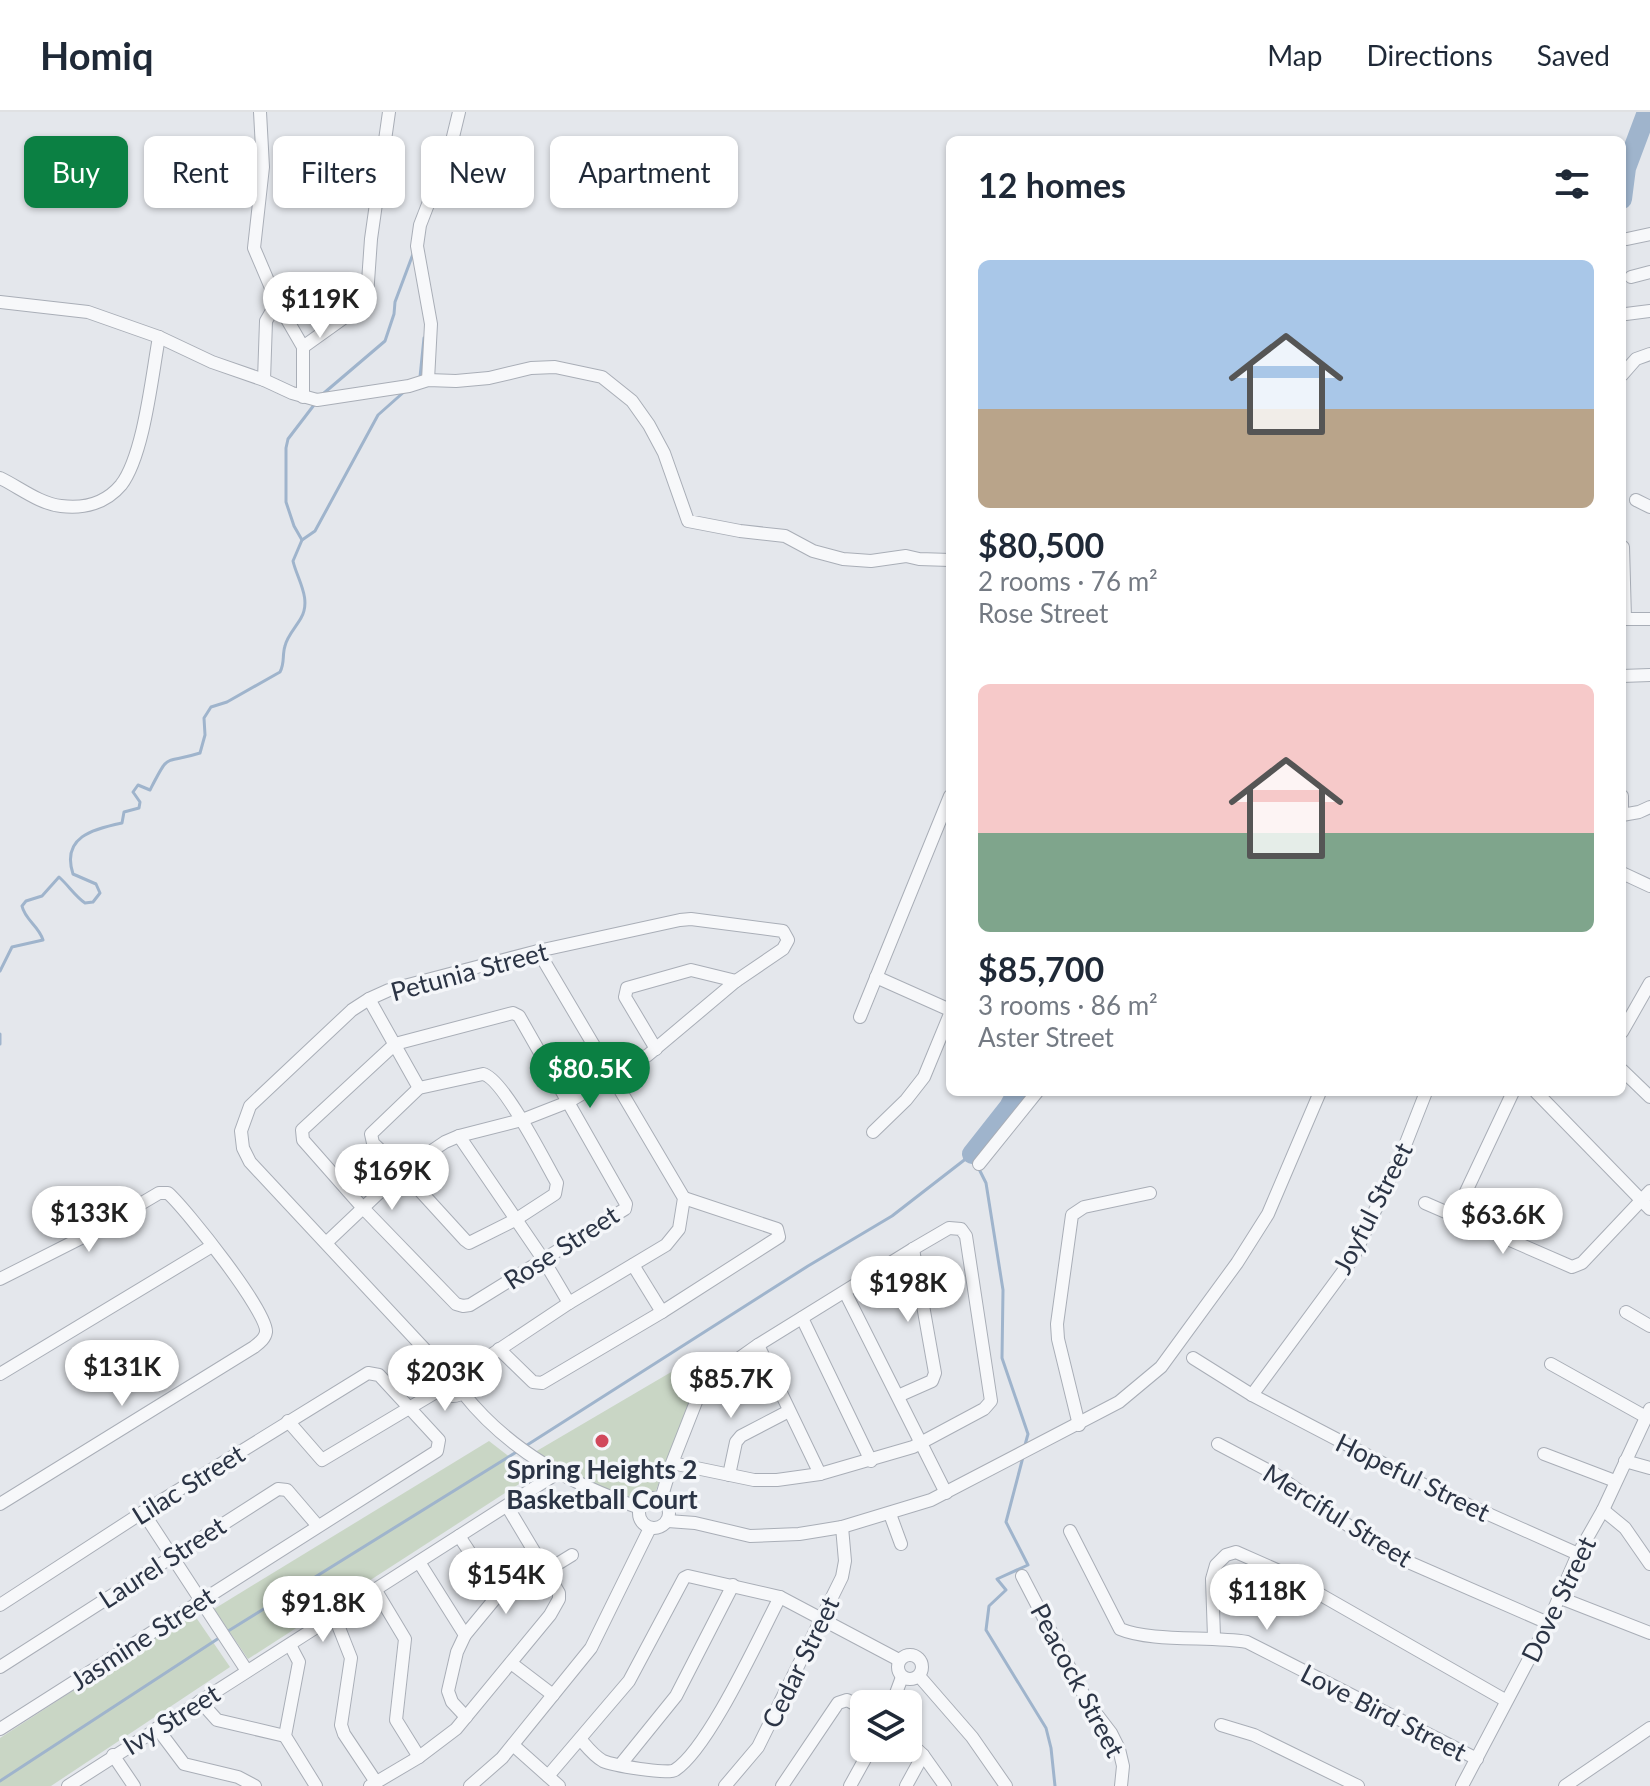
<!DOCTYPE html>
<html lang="en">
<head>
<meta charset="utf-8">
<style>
	:root { --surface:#fff; --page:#f2f2f3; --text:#1f2937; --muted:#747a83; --line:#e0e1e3; --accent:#0b8043 }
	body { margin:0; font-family:Lato,sans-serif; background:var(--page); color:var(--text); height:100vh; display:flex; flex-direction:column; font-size:30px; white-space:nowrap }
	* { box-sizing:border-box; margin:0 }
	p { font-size:26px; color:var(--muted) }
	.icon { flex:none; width:44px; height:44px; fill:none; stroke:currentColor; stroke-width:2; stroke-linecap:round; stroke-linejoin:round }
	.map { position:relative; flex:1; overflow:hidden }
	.sheet { position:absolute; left:946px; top:24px; width:680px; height:960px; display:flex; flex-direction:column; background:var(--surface); border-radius:12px; box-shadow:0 2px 6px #0004 }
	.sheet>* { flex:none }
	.top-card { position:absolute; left:24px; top:24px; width:760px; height:72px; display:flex; gap:16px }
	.controls { position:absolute; left:850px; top:1578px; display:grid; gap:16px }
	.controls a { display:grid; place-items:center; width:72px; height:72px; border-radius:12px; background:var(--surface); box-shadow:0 2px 6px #0004; font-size:40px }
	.price { position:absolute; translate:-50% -68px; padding:0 18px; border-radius:28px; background:#fff; color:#222; font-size:26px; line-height:52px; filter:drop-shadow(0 2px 4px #0008) }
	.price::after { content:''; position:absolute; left:50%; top:48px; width:24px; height:18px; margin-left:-12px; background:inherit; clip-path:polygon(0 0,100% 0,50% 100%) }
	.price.on { background:var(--accent); color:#fff }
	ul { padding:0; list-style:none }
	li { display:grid; align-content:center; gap:16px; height:424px; padding:0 32px }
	li span { display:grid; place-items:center; height:248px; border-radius:12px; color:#555 }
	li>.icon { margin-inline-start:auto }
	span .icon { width:144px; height:144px; fill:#fffc; stroke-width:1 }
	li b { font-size:34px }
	h2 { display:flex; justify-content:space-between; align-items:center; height:96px; padding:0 32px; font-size:34px }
	.chip { padding:0 28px; border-radius:12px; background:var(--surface); box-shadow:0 2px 6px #0004; font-size:28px; line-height:72px }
	.chip.on { background:var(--accent); color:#fff }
	header { display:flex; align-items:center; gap:48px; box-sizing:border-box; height:112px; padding:0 40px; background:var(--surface); border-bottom:2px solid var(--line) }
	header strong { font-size:38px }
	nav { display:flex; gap:44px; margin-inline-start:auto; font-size:28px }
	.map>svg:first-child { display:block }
	.green { fill:#c9d6c5 }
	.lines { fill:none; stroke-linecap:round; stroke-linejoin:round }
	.stream { stroke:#9fb4cc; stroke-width:3 }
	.river { stroke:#9fb4cc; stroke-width:20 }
	.minor-casing { stroke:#a9aeb7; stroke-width:14 }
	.minor { stroke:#f7f8fa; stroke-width:12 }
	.poi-dot { fill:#d1495b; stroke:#f4f6f9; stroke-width:3 }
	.labels { text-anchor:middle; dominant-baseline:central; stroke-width:7; stroke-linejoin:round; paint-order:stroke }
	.street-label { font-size:26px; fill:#2b3445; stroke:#f4f6f9 }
	.poi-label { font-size:26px; font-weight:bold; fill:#2b3445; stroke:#f4f6f9 }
</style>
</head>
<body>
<header>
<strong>Homiq</strong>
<nav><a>Map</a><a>Directions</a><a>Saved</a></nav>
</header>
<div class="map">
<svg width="1650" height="1674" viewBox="0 0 1650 1674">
	<rect width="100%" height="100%" fill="#e4e7ec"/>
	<g class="green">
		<polygon points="678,1256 699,1263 655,1381 647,1380 634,1387 588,1370 535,1340"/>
		<polygon points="489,1329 533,1363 248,1547 214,1497"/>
		<polygon points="193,1501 230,1555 51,1674 0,1674 0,1626"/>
	</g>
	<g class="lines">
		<g class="stream">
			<polyline points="420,265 424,226"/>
			<polyline points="324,281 385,229 394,202 395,190 413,142"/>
			<polyline points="302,428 315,419 378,303 405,279"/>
			<path d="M0,859L12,835L43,828C39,814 25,808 22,794L26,789L42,784L59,765C69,774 75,784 85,791L93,790L100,781L96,772L73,762C61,725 93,717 122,711L124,700L139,696L140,690L133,680L138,673L150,678C170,639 162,653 200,641L205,623L204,606L211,595L227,590L280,560C285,551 282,543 285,534C287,524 296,515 301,506C312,487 297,467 293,449L302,428L294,414L286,390V336L288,327L314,293"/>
			<polyline points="0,922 0,932"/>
			<polyline points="979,1057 986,1071 1003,1178 1002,1246 1028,1322 1025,1333"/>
			<polyline points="524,1335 808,1154 892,1104 972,1042 976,1050"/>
			<polyline points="1023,1345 1006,1410 1028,1453 997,1467 1006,1478 989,1494 986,1518 1046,1616 1051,1636 1055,1674"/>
			<polyline points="225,1521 518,1339"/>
			<polyline points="0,1669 219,1526"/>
		</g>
		<g class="river">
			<polyline points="1622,87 1626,56 1647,0"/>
			<polyline points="972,1042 1009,995 1017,980"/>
		</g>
		<defs>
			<g id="minor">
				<polyline points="260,0 263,55 254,136 277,190 303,235 303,285"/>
				<polyline points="1627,127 1650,122"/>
				<polyline points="1631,165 1650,160"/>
				<polyline points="0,190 88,200 159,225 212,250 264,268 292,281 317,288 409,274 428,268 456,269 489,266 531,256 555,255 602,265 632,289 649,313 664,341 688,409 740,419 785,424 813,439 843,447 871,449 906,444 919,447 950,448"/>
				<polyline points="1626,202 1650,199"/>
				<polyline points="303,235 363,192 367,184 371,127 389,0"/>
				<polyline points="1622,263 1636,247 1650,242"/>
				<polyline points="264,268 266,209 277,190"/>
				<polyline points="428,268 431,212 417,134 420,113 451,33 459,0"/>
				<path d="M0,366C19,375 40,392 61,394C84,397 106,391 121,373C144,343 152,263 159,225"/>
				<polyline points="1636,388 1650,395"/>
				<polyline points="1623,435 1625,507"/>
				<polyline points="1622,507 1650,507"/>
				<polyline points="1622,564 1650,563"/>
				<polyline points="1622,684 1622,698"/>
				<polyline points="1622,703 1639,700 1650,695"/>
				<polyline points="1622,761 1650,774"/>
				<polyline points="876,865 950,898"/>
				<polyline points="369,887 419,976"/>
				<polygon points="513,901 519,904 626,1092 625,1097 470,1193 463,1194 456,1192 363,1096 303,1028 302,1018 395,932"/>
				<polyline points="860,905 950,684"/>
				<polyline points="1622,920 1650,871"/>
				<polyline points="656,937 625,885 627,876 691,858 736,869"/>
				<polyline points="1622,958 1650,985"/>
				<path d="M483,962C503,966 545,1050 557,1071L555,1082L515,1108L469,1131L465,1128L402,1059L373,1031L371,1022L419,976Z"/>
				<polyline points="1536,980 1650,1097"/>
				<polyline points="873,1020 906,988 924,965 950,902"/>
				<polyline points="459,1024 543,1147 569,1191"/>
				<polyline points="979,1052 1037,980"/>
				<polyline points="1425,1091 1572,1155 1582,1151 1650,1079"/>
				<polyline points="1455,1103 1513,980"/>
				<polyline points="326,1131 402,1059 445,1030 459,1024 522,1008 568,990 648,943 736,869 783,837 788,828 783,819 691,807 680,808 538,839 389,878 369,887 352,898 250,994 241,1019 243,1036 250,1050 445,1259"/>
				<polyline points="633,1153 662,1200"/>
				<path d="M0,1167L93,1120L159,1081H168C186,1097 268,1200 266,1220C265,1227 259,1231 254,1235L0,1392"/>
				<polyline points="845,1180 946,1381"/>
				<polyline points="1626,1200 1650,1214"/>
				<polyline points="802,1206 871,1349"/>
				<polyline points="758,1233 820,1362"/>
				<polyline points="499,1237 533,1270 542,1271 662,1200 779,1125 777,1117 684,1086"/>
				<polyline points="1193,1246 1252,1283 1430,1376 1578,1442"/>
				<polyline points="1551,1252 1646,1305"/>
				<circle cx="453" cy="1270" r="14"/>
				<polyline points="464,1261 569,1191 666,1133 679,1117 684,1086 538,839"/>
				<polyline points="0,1262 212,1134"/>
				<path d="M463,1281C509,1339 571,1372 640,1396"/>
				<polyline points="1252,1283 1353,1146 1404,1036 1426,980"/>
				<polyline points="898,1284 932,1269 935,1261 913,1137"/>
				<polyline points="288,1309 322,1348 441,1277"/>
				<polyline points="1079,1313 1058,1227 1057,1212 1072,1103 1084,1095 1150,1081"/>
				<polyline points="1218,1332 1275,1362 1369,1428 1406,1449 1548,1511"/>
				<polyline points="1544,1342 1615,1369"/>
				<polyline points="1625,1349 1650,1356"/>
				<polyline points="729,1363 736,1330 741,1324 789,1299"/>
				<circle cx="654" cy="1401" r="15"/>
				<polyline points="661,1387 672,1351 703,1272 758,1233 913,1137 949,1116 961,1117 966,1124 991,1289 984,1297 913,1335 820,1362 777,1368 754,1368 672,1351"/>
				<polyline points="1603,1398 1625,1416 1650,1452"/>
				<polyline points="143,1400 247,1559"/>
				<polyline points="890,1402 901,1432"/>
				<polyline points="668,1409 695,1411 750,1424 799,1422 842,1415 931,1388 1119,1290 1161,1255 1237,1151 1268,1102 1320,980"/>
				<path d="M1070,1419L1120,1517C1151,1530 1209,1524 1247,1530L1477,1647"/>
				<polyline points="459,1424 498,1483 465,1523 457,1540 448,1579 452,1590 466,1605"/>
				<polyline points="419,1450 465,1523"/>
				<polyline points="546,1459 572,1443"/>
				<polyline points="1022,1464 1088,1591 1111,1621 1119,1637 1123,1654 1121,1674"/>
				<polyline points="375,1477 405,1527 396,1608 419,1645"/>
				<polyline points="1558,1485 1650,1521"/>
				<polyline points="0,1493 143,1400 368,1261 379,1263 439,1328 437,1339 0,1617"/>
				<polyline points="334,1503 351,1546 341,1613 344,1622 376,1670"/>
				<polyline points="1214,1525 1212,1467 1216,1453 1226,1443 1236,1440 1279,1459 1505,1588"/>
				<polyline points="290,1533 299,1550 285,1624 316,1674"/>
				<circle cx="910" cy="1555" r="12"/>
				<polyline points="511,1551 553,1583"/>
				<polyline points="0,1555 278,1377 287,1378 317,1413"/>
				<polyline points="919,1564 972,1625 1006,1674"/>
				<polyline points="200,1589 217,1608 285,1624"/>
				<polyline points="892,1592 902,1565"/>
				<polyline points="1221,1613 1254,1623 1358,1674"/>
				<polyline points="157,1616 184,1652 238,1665 255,1674"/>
				<path d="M581,1628C587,1635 594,1644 603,1649C612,1653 668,1663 675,1658C709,1636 759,1525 780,1485"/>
				<polyline points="908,1629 923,1643 945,1674"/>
				<polyline points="513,1633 559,1674"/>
				<polyline points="113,1643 134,1674"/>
				<polyline points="621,1652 676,1584 733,1473"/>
				<polyline points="548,1664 629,1569 684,1466 688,1464 780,1485 899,1548"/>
				<polyline points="68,1674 559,1360"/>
				<polyline points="370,1674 419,1645 456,1617 550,1503 559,1487 559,1481 507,1394"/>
				<polyline points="470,1674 502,1646 591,1536 650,1416"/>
				<polyline points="725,1674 758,1635 842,1465 845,1449 842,1415"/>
				<polyline points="782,1674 838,1591 847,1588 864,1597"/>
				<polyline points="850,1674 871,1636"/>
				<polyline points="906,1674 923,1643"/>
				<polyline points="1462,1674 1548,1511 1578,1442 1603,1398 1650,1297"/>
				<polyline points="1565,1674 1650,1616"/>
			</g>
		</defs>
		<use href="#minor" class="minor-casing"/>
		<use href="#minor" class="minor"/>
	</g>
	<circle class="poi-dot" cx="602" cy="1329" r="8"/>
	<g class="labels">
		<g class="street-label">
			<text transform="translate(469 859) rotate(-15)">Petunia Street</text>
			<text transform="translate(1372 1096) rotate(-63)">Joyful Street</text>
			<text transform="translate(561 1135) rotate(-33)">Rose Street</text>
			<text transform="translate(1413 1365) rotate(26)">Hopeful Street</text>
			<text transform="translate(188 1372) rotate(-32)">Lilac Street</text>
			<text transform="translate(1338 1403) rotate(32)">Merciful Street</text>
			<text transform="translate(162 1450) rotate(-33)">Laurel Street</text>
			<text transform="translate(1558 1487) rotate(-64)">Dove Street</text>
			<text transform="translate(142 1526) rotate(-33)">Jasmine Street</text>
			<text transform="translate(800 1550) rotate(-64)">Cedar Street</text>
			<text transform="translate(1078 1568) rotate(62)">Peacock Street</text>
			<text transform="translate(1384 1600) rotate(27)">Love Bird Street</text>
			<text transform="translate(171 1607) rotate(-32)">Ivy Street</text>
		</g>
		<g class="poi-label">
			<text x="602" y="1357">Spring Heights 2<tspan x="602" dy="30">Basketball Court</tspan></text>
		</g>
	</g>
</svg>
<div class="controls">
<a><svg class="icon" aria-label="layers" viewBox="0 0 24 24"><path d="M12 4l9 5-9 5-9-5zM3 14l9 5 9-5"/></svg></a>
</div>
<b class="price" style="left:320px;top:228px">$119K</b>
<b class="price on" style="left:590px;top:998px">$80.5K</b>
<b class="price" style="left:392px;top:1100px">$169K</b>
<b class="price" style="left:89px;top:1142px">$133K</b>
<b class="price" style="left:1503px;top:1144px">$63.6K</b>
<b class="price" style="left:908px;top:1212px">$198K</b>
<b class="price" style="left:122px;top:1296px">$131K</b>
<b class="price" style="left:445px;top:1301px">$203K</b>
<b class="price" style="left:731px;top:1308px">$85.7K</b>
<b class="price" style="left:506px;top:1504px">$154K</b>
<b class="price" style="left:1267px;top:1520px">$118K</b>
<b class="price" style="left:323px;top:1532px">$91.8K</b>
<div class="top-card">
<a class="chip on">Buy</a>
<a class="chip">Rent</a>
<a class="chip">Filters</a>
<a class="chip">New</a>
<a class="chip">Apartment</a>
</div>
<section class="sheet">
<h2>12 homes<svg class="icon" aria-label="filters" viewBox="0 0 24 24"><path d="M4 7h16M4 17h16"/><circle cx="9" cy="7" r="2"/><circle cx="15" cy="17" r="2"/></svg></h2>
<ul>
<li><span style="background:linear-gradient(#a9c7e8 60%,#b9a48a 0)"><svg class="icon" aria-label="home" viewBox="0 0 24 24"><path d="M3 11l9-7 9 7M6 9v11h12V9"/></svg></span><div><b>$80,500</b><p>2 rooms · 76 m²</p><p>Rose Street</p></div></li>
<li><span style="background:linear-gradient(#f6c9c9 60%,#7fa58c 0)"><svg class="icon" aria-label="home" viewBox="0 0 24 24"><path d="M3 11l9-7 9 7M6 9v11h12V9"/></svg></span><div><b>$85,700</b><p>3 rooms · 86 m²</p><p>Aster Street</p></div></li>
</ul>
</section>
</div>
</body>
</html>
